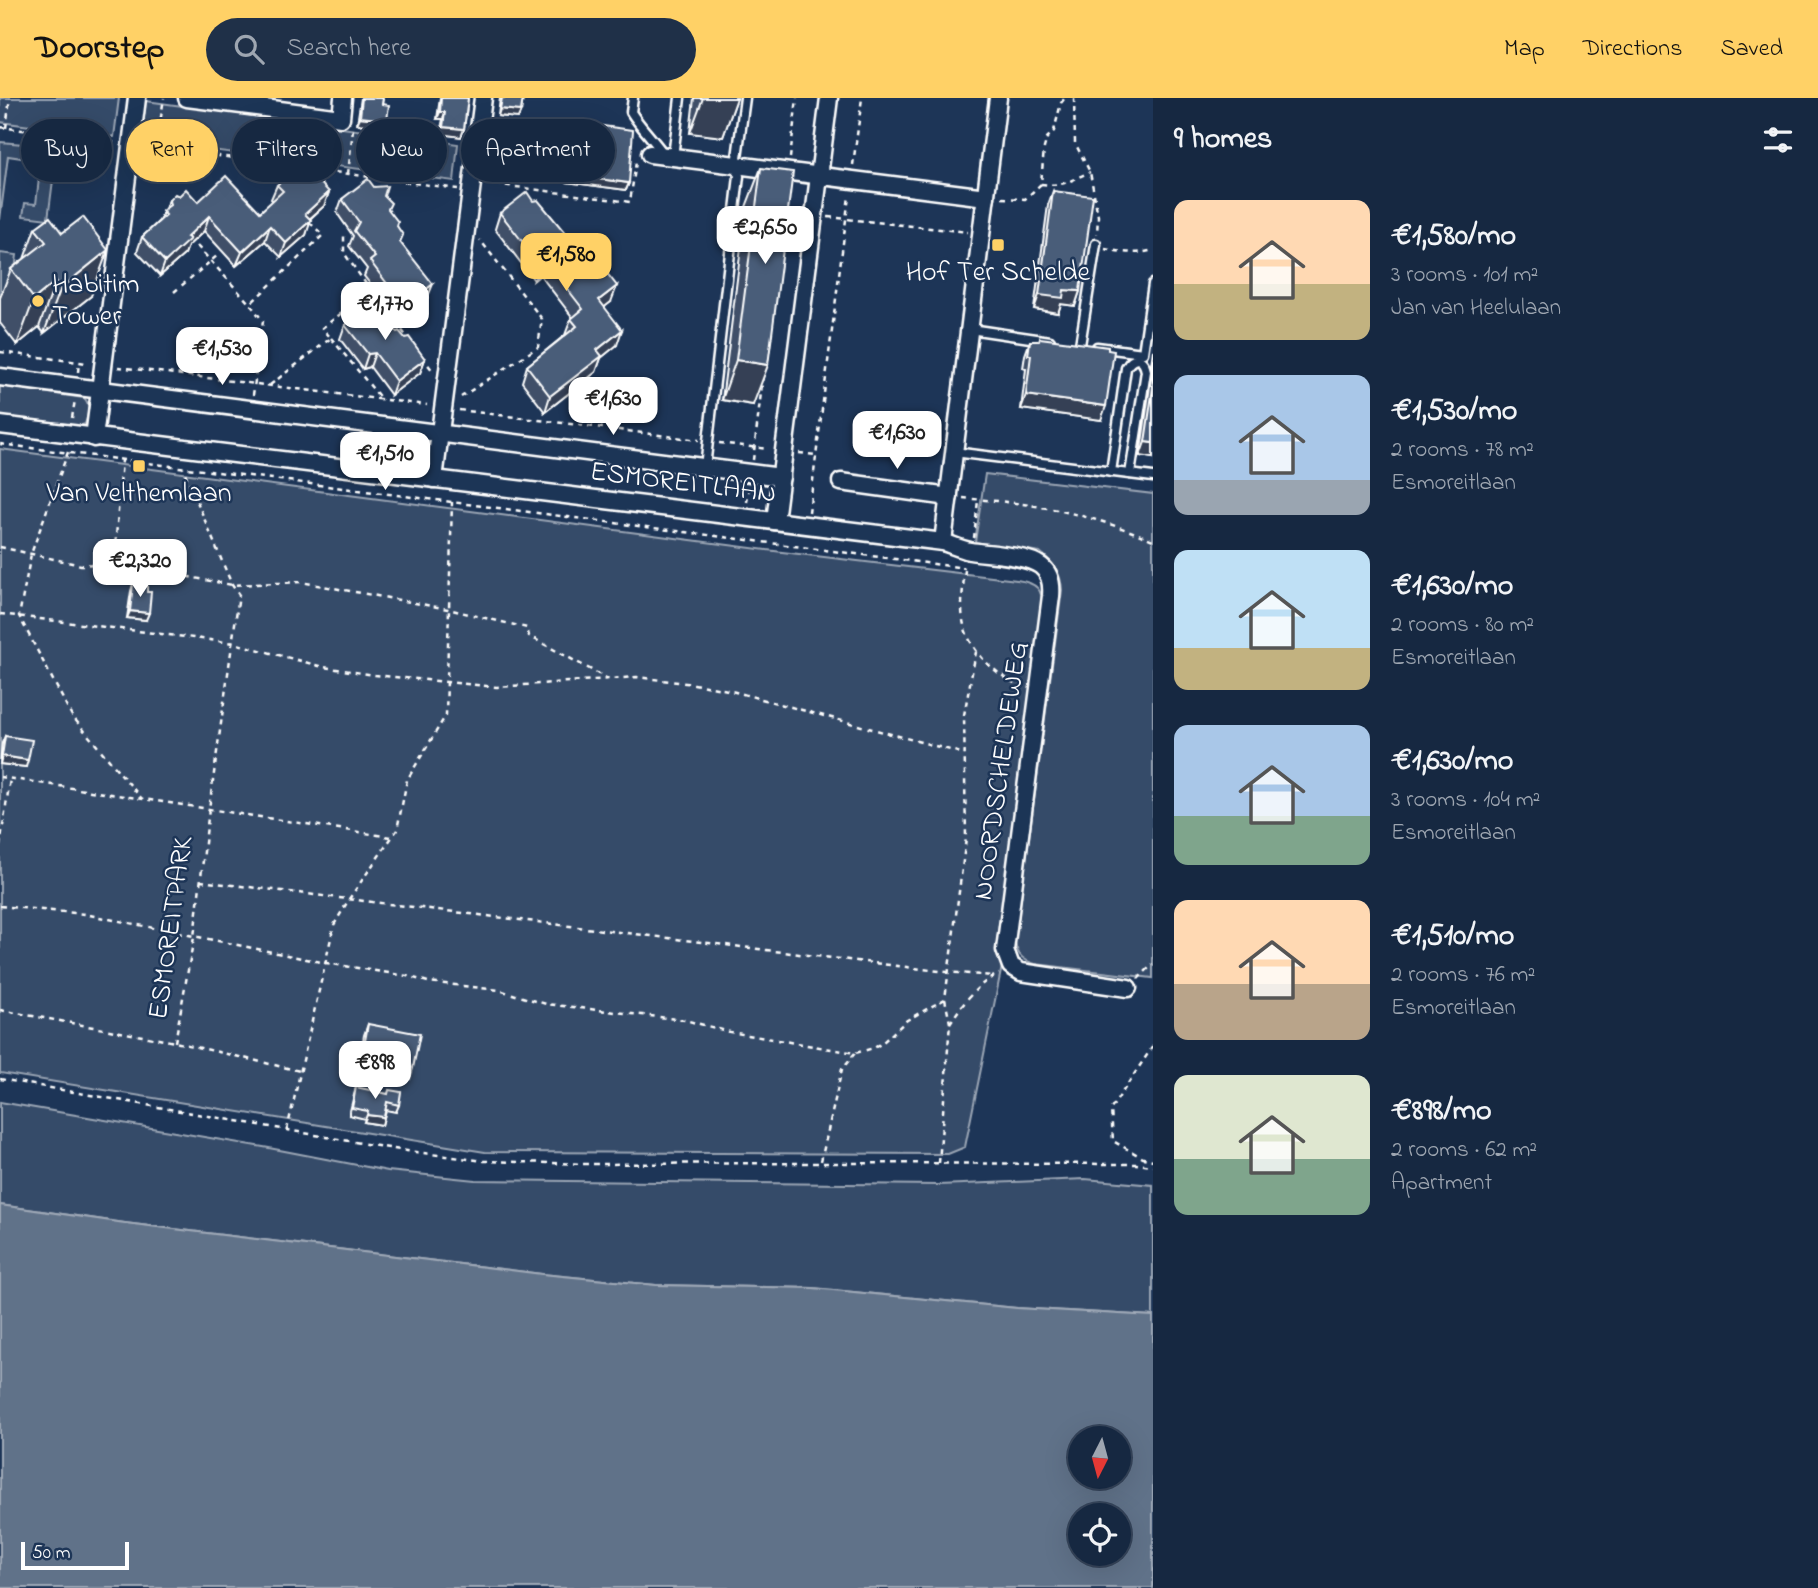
<!DOCTYPE html>
<html lang="en">
<head>
<meta charset="utf-8">
<style>
	:root { --surface:#162841; --page:#1f3048; --text:#f1f3f6; --muted:#9ea6b1; --line:#35445a; --accent:#ffd166 }
	body { margin:0; font-family:"Indie Flower",sans-serif; background:var(--page); color:var(--text); height:100vh; display:flex; flex-direction:column; font-size:26px; white-space:nowrap }
	* { box-sizing:border-box; margin:0 }
	p { font-size:23px; color:var(--muted) }
	.icon { flex:none; width:38px; height:38px; fill:none; stroke:currentColor; stroke-width:2; stroke-linecap:round; stroke-linejoin:round }
	.map { position:relative; flex:1; overflow:hidden }
	.drawer { display:flex; flex-direction:column; background:var(--surface); width:665px }
	.drawer>* { flex:none }
	.hud { position:absolute; left:21px; top:21px; width:665px; height:63px; display:flex; gap:14px }
	.needle { width:46px; rotate:186deg }
	.tools { position:absolute; left:1068px; top:1328px; display:grid; gap:14px }
	.tools a { display:grid; place-items:center; width:63px; height:63px; border-radius:50%; background:var(--surface); box-shadow:0 7px 28px #0002,0 0 0 2px var(--line); font-size:35px }
	.scale { position:absolute; left:21px; bottom:18px; width:108px; box-sizing:border-box; padding-left:7px; border:4px solid #fff; border-top:0; font-size:19px; line-height:24px; white-space:nowrap; color:#fff; -webkit-text-stroke:5px #1d3557; paint-order:stroke }
	.price { position:absolute; translate:-50% -60px; padding:0 16px; border-radius:14px; background:#fff; color:#222; font-size:23px; line-height:46px; filter:drop-shadow(0 2px 4px #0008) }
	.price::after { content:''; position:absolute; left:50%; top:42px; width:21px; height:16px; margin-left:-10px; background:inherit; clip-path:polygon(0 0,100% 0,50% 100%) }
	.price.on { background:var(--accent); color:#111 }
	ul { padding:0; list-style:none }
	li { display:flex; align-items:center; gap:21px; height:175px; padding:0 21px }
	li span { display:grid; place-items:center; flex:none; width:196px; height:140px; border-radius:14px; color:#555 }
	li>.icon { margin-inline-start:auto }
	span .icon { width:84px; height:84px; fill:#fffc; stroke-width:1 }
	li b { font-size:30px }
	h2 { display:flex; justify-content:space-between; align-items:center; height:84px; padding:0 21px; font-size:30px }
	.chip { padding:0 24px; border-radius:32px; background:var(--surface); box-shadow:0 7px 28px #0002,0 0 0 2px var(--line); font-size:24px; line-height:63px }
	.chip.on { background:var(--accent); color:#111 }
	header { display:flex; align-items:center; gap:42px; box-sizing:border-box; height:98px; padding:0 35px; background:var(--accent); color:#111 }
	header strong { font-size:33px }
	nav { display:flex; gap:38px; margin-inline-start:auto; font-size:24px }
	.search { width:490px; height:63px; background:var(--page); display:flex; align-items:center; gap:18px; box-sizing:border-box; padding:0 24px; border-radius:38px; color:var(--muted); font-size:26px }
	main { display:flex; flex:1; min-height:0 }
	.map>svg:first-child { display:block }
	.green { fill:#364b69; stroke:#9aa5b4; stroke-width:2 }
	.water { fill:#617289; stroke:#a0aab8; stroke-width:2; fill-rule:evenodd }
	.lines { fill:none; stroke-linecap:round; stroke-linejoin:round }
	.lane-casing { stroke:#fff; stroke-width:13 }
	.street-casing { stroke:#fff; stroke-width:21 }
	.path { stroke:#fff; stroke-width:2.5; stroke-dasharray:5 5; stroke-linecap:butt }
	.lane { stroke:#1d3557; stroke-width:8 }
	.street { stroke:#1d3557; stroke-width:16 }
	.wall { fill:#405068; stroke:#fff; stroke-width:2 }
	.shaded-wall { fill:#344155; stroke:#fff; stroke-width:2 }
	.building { fill:#4a5d79; stroke:#fff; stroke-width:2 }
	.poi-dot { fill:#ffd166; stroke:#1d3557; stroke-width:2.5 }
	.labels { text-anchor:middle; dominant-baseline:central; stroke-width:5; stroke-linejoin:round; paint-order:stroke }
	.poi-label { font-size:28px; fill:#fff; stroke:#1d3557 }
	.street-label { font-size:28px; fill:#fff; stroke:#1d3557 }
</style>
</head>
<body>
<header>
<strong>Doorstep</strong>
<div class="search"><svg class="icon" aria-label="search" viewBox="0 0 24 24"><circle cx="10" cy="10" r="6"/><path d="M15 15l6 6"/></svg>Search here</div>
<nav><a>Map</a><a>Directions</a><a>Saved</a></nav>
</header>
<main>
<div class="map">
<svg width="1153" height="1490" viewBox="0 0 1153 1490">
	<rect width="100%" height="100%" fill="#1d3557"/>
	<filter id="ink" filterUnits="userSpaceOnUse"><feTurbulence type="fractalNoise" baseFrequency=".0143" numOctaves="2"/><feDisplacementMap in="SourceGraphic" scale="14" xChannelSelector="R" yChannelSelector="G"/><feConvolveMatrix kernelMatrix="1 2 1 2 8 2 1 2 1" color-interpolation-filters="sRGB"/></filter>
	<g filter="url(#ink)">
		<g class="green">
			<polygon points="0,0 119,0 114,39 0,24"/>
			<polygon points="146,3 458,46 454,83 141,43"/>
			<polygon points="0,44 23,46 22,60 8,58 0,122"/>
			<polygon points="32,48 57,51 48,121 23,118 25,105 36,106 41,63 31,61"/>
			<polygon points="0,155 17,157 15,172 0,212"/>
			<path d="M0,288L84,300C91,306 88,318 85,326L77,329L0,319Z"/>
			<path d="M0,351L782,454L1017,482C1037,485 1044,491 1042,513L997,848L998,859L1002,868L965,1049L948,1056L485,1054L0,975Z"/>
			<path d="M985,376L1153,396V880L1035,866C1023,862 1018,858 1015,845L1062,492C1061,475 1054,465 1040,454L975,444Z"/>
			<polygon points="0,1004 269,1050 388,1073 475,1082 938,1087 1085,1081 1153,1087 1153,1218 1017,1210 813,1190 656,1187 542,1176 125,1125 0,1107"/>
		</g>
		<path class="water" d="M0,1107L125,1125L542,1176L656,1187L813,1190L1017,1210L1153,1218V1490H0ZM1080,1340H1118V1379H1080ZM1080,1418H1118V1456H1080Z"/>
		<g class="lines">
			<defs>
				<g id="lane">
					<path d="M633,0L631,14C641,30 654,42 665,58"/>
					<polyline points="673,59 680,0"/>
					<polyline points="970,231 1050,243"/>
					<polyline points="1080,247 1096,146"/>
					<polyline points="1097,249 1143,255 1153,186"/>
					<polyline points="954,354 1153,379"/>
					<polyline points="705,369 739,78 736,67 745,0"/>
					<path d="M1111,374L1126,270C1133,258 1143,258 1146,273L1130,376"/>
				</g>
				<g id="street">
					<polyline points="187,0 341,20 343,0"/>
					<polyline points="650,56 986,99"/>
					<polyline points="0,279 781,379"/>
					<path d="M0,327L943,444C952,447 961,451 970,453C988,456 1027,457 1041,468C1050,475 1052,487 1051,498L1005,852L1011,868L1021,874L1128,890"/>
					<polyline points="94,340 137,0"/>
					<polyline points="434,381 483,0"/>
					<polyline points="841,384 949,399"/>
					<polyline points="775,423 829,0"/>
					<polyline points="943,444 998,0"/>
				</g>
			</defs>
			<use href="#lane" class="lane-casing"/>
			<use href="#street" class="street-casing"/>
			<g class="path">
				<polyline points="1074,0 1075,45 1090,74 1098,118 1097,136"/>
				<polyline points="0,29 118,45"/>
				<polyline points="6,30 10,0"/>
				<polyline points="146,48 299,69"/>
				<polyline points="156,50 164,0"/>
				<polyline points="790,60 797,0"/>
				<polyline points="853,67 862,0"/>
				<polyline points="305,70 458,91"/>
				<polyline points="348,76 353,31"/>
				<polyline points="486,85 630,104 636,64"/>
				<path d="M1041,86C1065,89 1070,82 1090,74"/>
				<polyline points="1002,100 1025,101 1041,86 1044,50 1047,40 1054,33 1061,5 1065,0"/>
				<polyline points="787,113 801,115"/>
				<polyline points="828,119 968,134"/>
				<polyline points="197,148 250,206"/>
				<path d="M1105,151C1122,154 1136,157 1153,152"/>
				<polyline points="371,193 408,240"/>
				<polyline points="174,194 218,157"/>
				<polyline points="331,240 382,302"/>
				<polyline points="0,254 87,265"/>
				<polyline points="422,259 433,273"/>
				<polyline points="118,269 427,307"/>
				<polyline points="78,274 79,264"/>
				<polyline points="270,287 331,240 322,230 371,193 344,155 344,138"/>
				<polyline points="253,297 263,223 250,206 323,137 310,125"/>
				<polyline points="461,299 538,249 542,221 480,142"/>
				<polyline points="459,312 699,342"/>
				<polyline points="72,320 75,302"/>
				<polyline points="719,345 768,351"/>
				<polyline points="0,346 965,470"/>
				<polyline points="68,354 31,456 19,518 72,618 142,701"/>
				<polyline points="799,355 816,357"/>
				<polyline points="411,362 413,348"/>
				<polyline points="753,362 763,278"/>
				<path d="M963,400C982,402 1003,403 1022,406C1067,412 1112,425 1153,442"/>
				<polyline points="747,404 749,389"/>
				<polyline points="809,414 849,98"/>
				<polyline points="974,440 978,402"/>
				<polyline points="0,449 81,467 114,465 232,487 301,484 448,511 527,530 529,538 608,581"/>
				<polyline points="114,465 122,362"/>
				<path d="M965,472C963,488 960,512 964,527C971,555 997,578 1023,589"/>
				<polyline points="0,516 234,545 323,569 375,577 497,589 637,579 694,586 728,592 965,656"/>
				<polyline points="0,679 391,739"/>
				<polyline points="0,748 10,681"/>
				<polyline points="200,783 947,874 993,878"/>
				<polyline points="0,808 85,816 326,865 407,878 428,884 499,892 546,906 685,922 730,934 855,955 874,950 882,945 907,922 945,901"/>
				<polyline points="1138,881 1153,866"/>
				<polyline points="0,912 175,944 300,973"/>
				<path d="M950,925C962,907 978,884 999,876"/>
				<polyline points="175,944 194,839 209,711 239,497 232,487 183,370"/>
				<polyline points="1153,948 1111,1011 1113,1043 1143,1060 1153,1062"/>
				<polyline points="0,981 400,1052 484,1063 586,1066 821,1065 1136,1066 1153,1068"/>
				<polyline points="287,1032 334,827 349,801 397,732 407,682 446,617 452,404"/>
				<polyline points="821,1063 842,971 855,955"/>
				<polyline points="939,1065 950,925 945,901 966,740 964,617 976,554"/>
			</g>
			<use href="#lane" class="lane"/>
			<use href="#street" class="street"/>
		</g>
		<g class="wall">
			<polygon points="361,0 383,0 382,6 384,29 357,26"/>
			<polygon points="440,0 468,0 464,31 461,39 440,36 443,21 437,21"/>
			<polygon points="500,0 523,0 521,13 518,20 498,18"/>
			<polygon points="694,0 737,0 723,39 690,35"/>
			<polygon points="581,25 629,85 626,92 491,74 494,47 497,40 555,50 576,50 578,32"/>
			<polygon points="761,70 753,307 722,302 746,109"/>
			<polygon points="277,87 329,94 324,108 310,121 306,137 281,159 265,143 236,168 204,133 188,148 185,156 160,178 137,154 142,139 159,123 169,102 198,104 260,114 273,103 271,101"/>
			<polygon points="374,89 384,98 388,112 397,128 400,144 427,201 399,223 364,178 367,171 349,148 353,138 337,115 342,101"/>
			<polygon points="1053,93 1080,193 1075,208 1061,206 1058,215 1034,211 1048,107"/>
			<polygon points="500,115 611,204 604,209 617,247 601,260 596,274 545,314 522,284 527,268 565,237 571,221 573,220 540,177 534,182 495,131"/>
			<polygon points="35,130 91,198 44,235 39,229 17,247 0,225 0,200 11,171 24,161"/>
			<polygon points="345,227 397,234 405,240 425,261 420,275 391,297 370,269 363,271 340,241"/>
			<polygon points="1040,240 1101,322 1021,311 1026,271 1023,270 1025,257 1030,243 1039,243"/>
			<polygon points="1153,252 1153,360 1140,358 1152,274 1151,267"/>
			<polygon points="133,486 146,522 127,520 131,493"/>
			<polygon points="5,638 26,669 0,666 2,645"/>
			<polygon points="368,926 413,970 410,981 358,971 364,937"/>
			<polygon points="356,989 399,1007 396,1014 386,1012 382,1027 364,1024 365,1021 349,1017"/>
		</g>
		<g class="shaded-wall">
			<polygon points="703,0 737,0 723,39 690,35"/>
			<polygon points="500,11 521,13 518,20 498,18"/>
			<polygon points="440,14 445,14 443,21 437,21"/>
			<polygon points="360,19 387,22 384,29 357,26"/>
			<polygon points="443,29 464,31 461,39 440,36"/>
			<polygon points="494,67 629,85 626,92 491,74"/>
			<polygon points="329,94 324,108 299,130 305,116"/>
			<polygon points="209,118 204,133 188,148 185,156 160,178 165,164 187,139"/>
			<polygon points="311,122 306,137 281,159 286,145"/>
			<polygon points="270,128 265,143 236,168 242,154"/>
			<polygon points="108,152 91,198 44,235 61,190"/>
			<polygon points="545,162 540,177 534,182 540,166"/>
			<polygon points="56,183 39,229 17,247 34,201"/>
			<polygon points="433,186 427,201 399,223 404,208"/>
			<polygon points="617,188 611,204 593,218 599,202"/>
			<polygon points="1064,192 1080,193 1075,208 1061,206 1058,215 1034,211 1039,197"/>
			<polygon points="622,232 617,247 601,260 596,274 545,314 550,298 597,252"/>
			<polygon points="375,255 370,269 363,271 368,256"/>
			<polygon points="425,261 420,275 391,297 396,283"/>
			<polygon points="736,262 768,267 753,307 722,302"/>
			<polygon points="1026,297 1106,308 1101,322 1021,311"/>
			<polygon points="1145,344 1153,345 1153,360 1140,358"/>
			<polygon points="130,513 149,515 146,522 127,520"/>
			<polygon points="2,658 28,662 26,669 0,666"/>
			<polygon points="367,1017 384,1019 382,1027 364,1024"/>
		</g>
		<g class="building">
			<polygon points="362,0 383,0 382,6 389,7 387,22 360,19"/>
			<polygon points="441,0 468,0 464,31 443,29 445,14 440,14"/>
			<polygon points="502,0 523,0 521,13 500,11"/>
			<polygon points="581,25 633,32 629,85 494,67 497,40 556,50 556,48 578,51"/>
			<polygon points="301,64 329,94 305,116 311,122 286,145 270,128 242,154 209,118 187,139 190,141 165,164 142,139 166,117 162,113 170,107 169,102 175,96 179,98 186,91 198,104 226,78 260,114 283,93 277,87"/>
			<polygon points="761,70 793,74 768,267 736,262"/>
			<polygon points="368,81 374,89 387,88 384,98 391,105 388,111 398,124 397,128 403,137 400,144 433,186 404,208 370,163 375,159 354,133 359,124 342,101"/>
			<polygon points="1053,93 1093,98 1080,193 1064,192 1063,200 1039,197"/>
			<polygon points="527,94 533,103 538,102 571,142 577,137 617,188 599,202 622,232 597,252 602,258 550,298 527,268 577,228 571,221 583,211 545,162 540,166 500,115"/>
			<polygon points="50,119 62,135 83,119 108,152 61,190 56,183 34,201 11,171 46,144 35,130"/>
			<polygon points="375,204 397,234 399,233 405,240 409,239 425,261 396,283 375,255 368,256 345,227"/>
			<polygon points="1040,240 1108,249 1108,252 1114,253 1106,308 1026,297 1031,257 1028,257 1030,243 1039,243"/>
			<polygon points="1153,290 1153,345 1145,344"/>
			<polygon points="133,486 147,487 147,494 151,494 149,515 130,513"/>
			<polygon points="5,638 32,642 28,662 2,658"/>
			<polygon points="368,926 420,936 413,970 362,960"/>
			<polygon points="356,989 388,996 389,992 401,994 399,1007 387,1004 384,1019 367,1017 368,1013 352,1010"/>
		</g>
	</g>
	<g class="poi-dot">
		<rect x="991" y="140" width="14" height="14" rx="3.5"/>
		<circle cx="38" cy="203" r="7"/>
		<rect x="132" y="361" width="14" height="14" rx="3.5"/>
	</g>
	<g class="labels">
		<g class="poi-label">
			<text x="998" y="175">Hof Ter Schelde</text>
			<text x="52" y="187" text-anchor="start">Habitim<tspan x="52" dy="32">Tower</tspan></text>
			<text x="139" y="396">Van Velthemlaan</text>
		</g>
		<g class="street-label">
			<text transform="translate(683 386) rotate(7)">ESMOREITLAAN</text>
			<text transform="translate(1002 673) rotate(-82)">NOORDSCHELDEWEG</text>
			<text transform="translate(172 830) rotate(-82)">ESMOREITPARK</text>
		</g>
	</g>
</svg>
<div class="tools">
<a><svg class="needle" viewBox="-14 -14 28 28"><path d="M0-13l5 13h-10z" fill="#e53935"/><path d="M0 13l5-13h-10z" fill="#9ea6b1"/></svg></a>
<a><svg class="icon" aria-label="locate" viewBox="0 0 24 24"><circle cx="12" cy="12" r="6"/><path d="M12 2v4M12 18v4M2 12h4M18 12h4"/></svg></a>
</div>
<div class="scale">50 m</div>
<b class="price" style="left:765px;top:168px">€2,650</b>
<b class="price on" style="left:566px;top:195px">€1,580</b>
<b class="price" style="left:385px;top:244px">€1,770</b>
<b class="price" style="left:222px;top:289px">€1,530</b>
<b class="price" style="left:613px;top:339px">€1,630</b>
<b class="price" style="left:897px;top:373px">€1,630</b>
<b class="price" style="left:385px;top:394px">€1,510</b>
<b class="price" style="left:140px;top:501px">€2,320</b>
<b class="price" style="left:375px;top:1003px">€898</b>
<div class="hud">
<a class="chip">Buy</a>
<a class="chip on">Rent</a>
<a class="chip">Filters</a>
<a class="chip">New</a>
<a class="chip">Apartment</a>
</div>
</div>
<section class="drawer">
<h2>9 homes<svg class="icon" aria-label="filters" viewBox="0 0 24 24"><path d="M4 7h16M4 17h16"/><circle cx="9" cy="7" r="2"/><circle cx="15" cy="17" r="2"/></svg></h2>
<ul>
<li><span style="background:linear-gradient(#ffd9b3 60%,#c2b280 0)"><svg class="icon" aria-label="home" viewBox="0 0 24 24"><path d="M3 11l9-7 9 7M6 9v11h12V9"/></svg></span><div><b>€1,580/mo</b><p>3 rooms · 101 m²</p><p>Jan van Heelulaan</p></div></li>
<li><span style="background:linear-gradient(#a9c7e8 75%,#9aa5b1 0)"><svg class="icon" aria-label="home" viewBox="0 0 24 24"><path d="M3 11l9-7 9 7M6 9v11h12V9"/></svg></span><div><b>€1,530/mo</b><p>2 rooms · 78 m²</p><p>Esmoreitlaan</p></div></li>
<li><span style="background:linear-gradient(#bfe0f5 70%,#c2b280 0)"><svg class="icon" aria-label="home" viewBox="0 0 24 24"><path d="M3 11l9-7 9 7M6 9v11h12V9"/></svg></span><div><b>€1,630/mo</b><p>2 rooms · 80 m²</p><p>Esmoreitlaan</p></div></li>
<li><span style="background:linear-gradient(#a9c7e8 65%,#7fa58c 0)"><svg class="icon" aria-label="home" viewBox="0 0 24 24"><path d="M3 11l9-7 9 7M6 9v11h12V9"/></svg></span><div><b>€1,630/mo</b><p>3 rooms · 104 m²</p><p>Esmoreitlaan</p></div></li>
<li><span style="background:linear-gradient(#ffd9b3 60%,#b9a48a 0)"><svg class="icon" aria-label="home" viewBox="0 0 24 24"><path d="M3 11l9-7 9 7M6 9v11h12V9"/></svg></span><div><b>€1,510/mo</b><p>2 rooms · 76 m²</p><p>Esmoreitlaan</p></div></li>
<li><span style="background:linear-gradient(#dfe7d0 60%,#7fa58c 0)"><svg class="icon" aria-label="home" viewBox="0 0 24 24"><path d="M3 11l9-7 9 7M6 9v11h12V9"/></svg></span><div><b>€898/mo</b><p>2 rooms · 62 m²</p><p>Apartment</p></div></li>
</ul>
</section>
</main>
</body>
</html>
